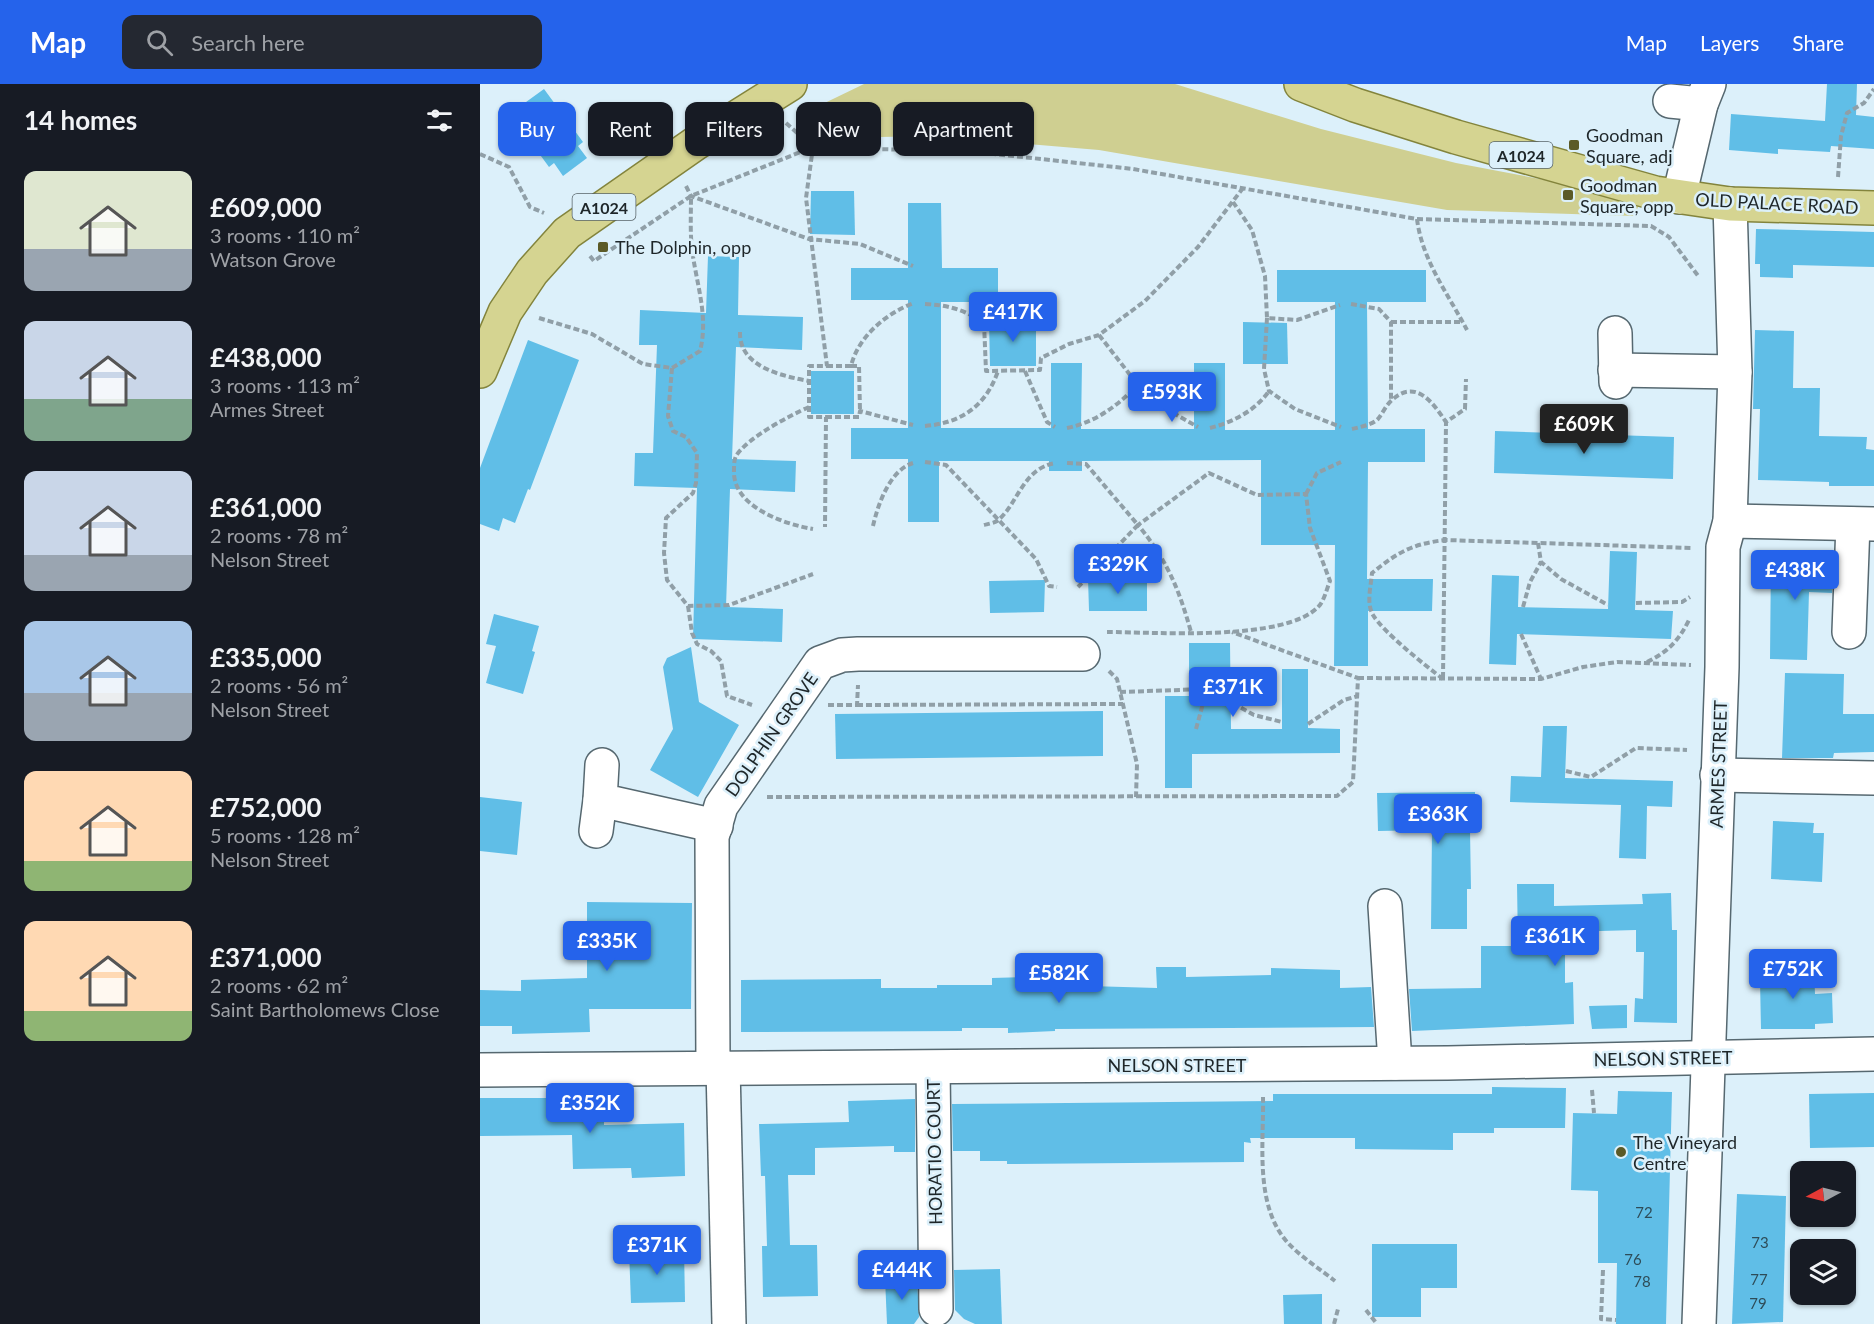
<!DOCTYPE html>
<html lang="en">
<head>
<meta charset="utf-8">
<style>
	:root { --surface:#171b24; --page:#242831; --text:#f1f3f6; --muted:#9ea1a6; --accent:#2563eb }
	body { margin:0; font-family:Lato,sans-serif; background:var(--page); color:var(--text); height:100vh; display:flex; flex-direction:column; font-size:22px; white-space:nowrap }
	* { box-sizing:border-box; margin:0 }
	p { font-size:20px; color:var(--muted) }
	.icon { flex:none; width:33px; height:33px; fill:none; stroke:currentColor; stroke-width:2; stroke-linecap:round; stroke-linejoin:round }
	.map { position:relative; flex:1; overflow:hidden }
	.panel { display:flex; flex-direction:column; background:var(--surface); width:480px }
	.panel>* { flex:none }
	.top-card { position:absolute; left:18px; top:18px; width:570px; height:54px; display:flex; gap:12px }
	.needle { width:39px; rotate:263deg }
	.fabs { position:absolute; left:1310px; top:1077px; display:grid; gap:12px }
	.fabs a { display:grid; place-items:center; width:66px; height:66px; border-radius:12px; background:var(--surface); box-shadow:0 2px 4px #0004; font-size:30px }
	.price { position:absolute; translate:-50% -51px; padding:0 14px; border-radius:6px; background:var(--accent); color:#fff; font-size:20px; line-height:39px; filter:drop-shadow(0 2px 3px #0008) }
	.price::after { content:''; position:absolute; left:50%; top:36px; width:18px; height:14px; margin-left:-9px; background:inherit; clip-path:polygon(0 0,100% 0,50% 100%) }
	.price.on { background:#222; color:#fff }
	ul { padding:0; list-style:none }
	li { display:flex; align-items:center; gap:18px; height:150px; padding:0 24px }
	li span { display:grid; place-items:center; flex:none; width:168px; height:120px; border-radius:12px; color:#555 }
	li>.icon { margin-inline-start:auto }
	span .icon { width:72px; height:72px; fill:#fffc; stroke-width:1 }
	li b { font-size:26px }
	h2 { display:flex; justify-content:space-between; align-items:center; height:72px; padding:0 24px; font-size:26px }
	.chip { padding:0 21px; border-radius:12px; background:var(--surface); box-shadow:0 2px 4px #0004; font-size:21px; line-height:54px }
	.chip.on { background:var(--accent); color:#fff }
	header { display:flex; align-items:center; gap:36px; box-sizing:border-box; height:84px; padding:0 30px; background:var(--accent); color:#fff }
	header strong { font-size:28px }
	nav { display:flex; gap:33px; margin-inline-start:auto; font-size:21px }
	.search { width:420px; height:54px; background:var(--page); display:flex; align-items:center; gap:15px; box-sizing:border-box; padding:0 21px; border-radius:12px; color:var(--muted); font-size:22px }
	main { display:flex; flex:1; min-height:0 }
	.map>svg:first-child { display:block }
	.green { fill:#cfcf91 }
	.building { fill:#60bee7 }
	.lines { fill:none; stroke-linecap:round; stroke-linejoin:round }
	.minor-casing { stroke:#566870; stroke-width:36 }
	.major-casing { stroke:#83843c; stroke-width:36 }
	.path { stroke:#909fa7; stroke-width:4; stroke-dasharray:6 3; stroke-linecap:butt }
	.minor { stroke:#fff; stroke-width:33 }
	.major { stroke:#d5d491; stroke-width:33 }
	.poi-dot { fill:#5b5a27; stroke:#dcf0fa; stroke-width:2 }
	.labels { text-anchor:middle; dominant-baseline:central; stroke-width:5; stroke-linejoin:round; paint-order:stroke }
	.number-label { font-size:15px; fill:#2e4c58 }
	.shield { fill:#dcf0fa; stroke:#576368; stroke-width:1.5 }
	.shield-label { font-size:16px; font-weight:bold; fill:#1e2629 }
	.poi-label { font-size:18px; fill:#1e2629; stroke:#dcf0fa; text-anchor:start }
	.street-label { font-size:18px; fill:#1e2629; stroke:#dcf0fa }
</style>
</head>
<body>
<header>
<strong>Map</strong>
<div class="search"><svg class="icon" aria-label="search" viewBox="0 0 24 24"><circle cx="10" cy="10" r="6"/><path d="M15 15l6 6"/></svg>Search here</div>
<nav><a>Map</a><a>Layers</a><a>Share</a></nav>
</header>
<main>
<section class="panel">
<h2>14 homes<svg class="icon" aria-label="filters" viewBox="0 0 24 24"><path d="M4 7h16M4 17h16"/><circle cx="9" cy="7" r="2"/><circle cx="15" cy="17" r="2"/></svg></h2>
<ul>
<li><span style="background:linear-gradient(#dfe7d0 65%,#9aa5b1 0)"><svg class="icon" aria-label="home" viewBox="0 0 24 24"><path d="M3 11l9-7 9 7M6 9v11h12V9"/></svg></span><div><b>£609,000</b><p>3 rooms · 110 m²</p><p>Watson Grove</p></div></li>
<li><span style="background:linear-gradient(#c9d6e8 65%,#7fa58c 0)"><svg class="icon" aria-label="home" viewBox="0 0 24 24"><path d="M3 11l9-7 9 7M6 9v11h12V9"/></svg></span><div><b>£438,000</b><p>3 rooms · 113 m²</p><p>Armes Street</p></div></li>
<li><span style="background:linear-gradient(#c9d6e8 70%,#9aa5b1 0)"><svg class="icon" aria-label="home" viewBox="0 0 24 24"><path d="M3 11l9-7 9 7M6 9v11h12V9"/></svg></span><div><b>£361,000</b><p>2 rooms · 78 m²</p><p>Nelson Street</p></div></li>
<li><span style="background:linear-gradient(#a9c7e8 60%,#9aa5b1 0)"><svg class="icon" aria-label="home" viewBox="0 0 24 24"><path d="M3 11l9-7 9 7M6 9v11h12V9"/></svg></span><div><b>£335,000</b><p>2 rooms · 56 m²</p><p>Nelson Street</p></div></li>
<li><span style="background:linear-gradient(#ffd9b3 75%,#8fb573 0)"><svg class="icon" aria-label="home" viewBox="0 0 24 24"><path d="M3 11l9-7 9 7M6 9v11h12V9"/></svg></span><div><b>£752,000</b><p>5 rooms · 128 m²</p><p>Nelson Street</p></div></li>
<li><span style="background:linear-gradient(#ffd9b3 75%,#8fb573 0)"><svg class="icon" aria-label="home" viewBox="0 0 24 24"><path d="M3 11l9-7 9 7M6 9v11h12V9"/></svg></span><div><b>£371,000</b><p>2 rooms · 62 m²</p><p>Saint Bartholomews Close</p></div></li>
</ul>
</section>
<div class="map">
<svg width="1394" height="1240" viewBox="0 0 1394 1240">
	<rect width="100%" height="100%" fill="#dcf0fa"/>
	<polygon class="green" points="384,0 695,0 841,45 976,79 1160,114 1156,132 967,126 619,66 452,52 348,54 323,44 324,29"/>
	<g class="building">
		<polygon points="1347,0 1377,0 1376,31 1394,33 1394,65 1351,62 1350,68 1298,65 1298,70 1249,66 1251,30 1345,37"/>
		<polygon points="64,5 103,58 98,62 107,74 83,92 74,79 69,83 39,42 44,39 35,26"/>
		<polygon points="331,107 374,107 375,151 330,150"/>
		<polygon points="428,119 461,119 462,184 518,184 518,218 461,218 461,344 571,344 571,279 602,279 601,345 714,345 714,279 745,279 745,346 855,346 855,218 797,218 797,186 946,186 946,218 887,218 888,345 945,345 945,378 888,378 887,495 953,495 952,527 888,527 888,582 854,582 855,461 781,461 781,376 602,377 602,387 569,387 569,377 459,377 459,438 428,438 428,375 371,375 371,344 428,344 428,216 371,216 371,184 428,184"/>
		<polygon points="1276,145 1394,148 1394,183 1313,181 1313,194 1280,193 1280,180 1275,180"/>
		<polygon points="228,172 259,173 258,231 323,233 322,266 256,263 252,375 316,377 315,408 250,405 246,523 303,525 302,558 213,555 217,404 154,402 155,369 173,369 177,261 159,261 160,226 226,229"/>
		<polygon points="509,236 556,236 556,282 510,282"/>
		<polygon points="763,238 807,239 808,280 763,280"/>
		<polygon points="1275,246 1314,247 1313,304 1340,304 1339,352 1387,353 1386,365 1394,366 1394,402 1349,402 1349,398 1278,396 1280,325 1273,325"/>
		<polygon points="48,256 99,276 50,406 48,405 35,439 23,434 19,447 0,440 0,384"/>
		<rect x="331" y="287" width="43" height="43"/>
		<polygon points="1015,347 1194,353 1193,395 1014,389"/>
		<polygon points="1130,467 1157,468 1155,526 1193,527 1191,555 1037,550 1036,581 1009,580 1012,491 1039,492 1038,523 1128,525"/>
		<polygon points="1291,471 1353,472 1352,509 1329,508 1327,576 1290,575"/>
		<polygon points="608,495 667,495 667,527 609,527"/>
		<polygon points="565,496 564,528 510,529 509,497"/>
		<polygon points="14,530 59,542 52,567 55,568 43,610 6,599 16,562 6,560"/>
		<polygon points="709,559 750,559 751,645 802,645 802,585 828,585 828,644 860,645 860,669 712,670 712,704 685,704 685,612 709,612"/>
		<polygon points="211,563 219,618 259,641 218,713 170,686 193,645 183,583 187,574"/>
		<polygon points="1305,589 1364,590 1363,630 1394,630 1394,668 1354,669 1353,674 1302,674"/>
		<polygon points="623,627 623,672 356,675 355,630"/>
		<polygon points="1063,642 1087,642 1085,694 1193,697 1192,723 1167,722 1166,775 1139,774 1141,721 1030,718 1031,692 1061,693"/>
		<polygon points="995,708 995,746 990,746 991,805 987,805 987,845 951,845 952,746 898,747 897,709"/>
		<polygon points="0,713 42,718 37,771 0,767"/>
		<polygon points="1293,737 1334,739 1333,749 1344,749 1342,798 1291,795"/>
		<polygon points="1037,800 1074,800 1074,822 1163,820 1162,810 1191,809 1192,846 1197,846 1197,939 1154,938 1155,914 1163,915 1164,868 1156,868 1156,846 1085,848 1085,899 1093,898 1094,940 932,947 929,905 1001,904 1001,862 1038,862"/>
		<polygon points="107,818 212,819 211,925 109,925 110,948 32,950 32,942 0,942 0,906 41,907 41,896 107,894"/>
		<polygon points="676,883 706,883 706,893 791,891 791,884 860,886 860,904 891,903 894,943 575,945 575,947 528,949 528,944 482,944 482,947 261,948 261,896 401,895 401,904 457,904 457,901 512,901 512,894 542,893 542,900 677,904"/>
		<polygon points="1334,884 1335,910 1352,909 1353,939 1335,940 1335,945 1281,945 1280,896 1285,896 1285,885"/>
		<polygon points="1147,921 1147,944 1112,945 1109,922"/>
		<polygon points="1012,1003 1086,1004 1085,1044 1014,1044 1014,1049 973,1049 973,1066 875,1065 875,1054 770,1054 771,1059 764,1058 764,1078 527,1080 527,1077 500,1077 500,1067 473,1067 472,1020 793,1017 793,1010 1012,1010"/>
		<polygon points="1138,1007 1192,1008 1186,1240 1136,1240 1137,1179 1118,1179 1118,1107 1091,1106 1093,1029 1137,1030"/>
		<polygon points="1394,1009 1394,1063 1330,1064 1329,1010"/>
		<polygon points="0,1014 124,1014 124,1041 204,1039 205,1092 152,1094 151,1084 93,1085 92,1051 0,1052"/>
		<polygon points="435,1015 435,1068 414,1068 414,1062 335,1064 335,1091 308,1091 310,1161 337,1161 338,1212 283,1213 282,1162 287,1162 285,1092 281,1092 279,1040 369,1038 368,1017"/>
		<polygon points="1257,1110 1306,1112 1303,1238 1252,1240"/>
		<polygon points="892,1160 977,1160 977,1204 941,1204 941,1233 892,1233"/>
		<polygon points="204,1164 205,1218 151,1219 149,1166"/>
		<polygon points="520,1185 522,1240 495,1240 484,1235 475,1226 474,1186"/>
		<polygon points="405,1194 437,1194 439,1233 434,1240 407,1240"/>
		<polygon points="842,1210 842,1240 804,1240 803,1211"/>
	</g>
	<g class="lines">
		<defs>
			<g id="minor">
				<polyline points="1190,17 1221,20"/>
				<polyline points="1199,113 1221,20 1229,0"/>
				<polyline points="1135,249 1136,298"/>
				<polyline points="1135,286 1255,288"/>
				<polyline points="1250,437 1394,440"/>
				<polyline points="1369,548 1373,440"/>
				<polyline points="122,681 120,716 236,742"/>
				<polyline points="1237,691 1394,694"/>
				<polyline points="116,747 120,716"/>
				<polyline points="905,822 915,979"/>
				<polyline points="233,983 232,753 241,722 340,579 362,571 378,570 603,570"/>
				<polyline points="243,983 249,1240"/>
				<polyline points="453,984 456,1225"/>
				<polyline points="0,986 968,979 1394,970"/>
				<polyline points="1219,1240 1242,583 1243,463 1250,437 1255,288 1250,120"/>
			</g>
			<g id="major">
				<polyline points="821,0 875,21 976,53 1175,109 1250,120 1394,124"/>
				<polyline points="0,287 25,228 52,188 87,149 216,59 310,0"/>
			</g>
		</defs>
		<use href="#minor" class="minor-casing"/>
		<use href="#major" class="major-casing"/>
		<g class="path">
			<polyline points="306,39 333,63 326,114 347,282 329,282 329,333 346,333 345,443"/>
			<polyline points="0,70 29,83 50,123 64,129"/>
			<polyline points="1358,93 1361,52 1367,29 1384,19 1394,5"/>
			<polyline points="206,102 211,112 329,155 380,160 433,182"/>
			<polyline points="753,118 772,146 785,192 787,234 817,236 860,221"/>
			<path d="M937,135C942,176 968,210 987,246"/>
			<polyline points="110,172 114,177 211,112 333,63 496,68 653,85 937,135 1171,142 1189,153 1219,193"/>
			<path d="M445,220C468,221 485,226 504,239L506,287L560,286L561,274L589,260L619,251L665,217L718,163L763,104"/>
			<polyline points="871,220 899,225 911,238 911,316"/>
			<path d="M59,234L112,250L163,280L192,284L220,267C229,232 216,199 212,165C210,148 211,130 211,113"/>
			<polyline points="787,234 784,285 789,307 815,325 861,343"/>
			<polyline points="911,238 982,238"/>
			<path d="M260,248C259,283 302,292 329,297"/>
			<polyline points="619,251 658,301 695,330 718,343"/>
			<path d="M347,282H371C378,253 406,229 434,219"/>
			<polyline points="371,282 379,282 380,327"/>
			<polyline points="192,284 188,332 193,347 206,353 217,369 216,399 213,409 186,434 184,469 187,496 208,522 249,521 333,490"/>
			<polyline points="545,287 567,338 575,343"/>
			<path d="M329,323C309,332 267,354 256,372C254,376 254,381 254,386C252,422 303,440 333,445"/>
			<polyline points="346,333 379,333 380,327 433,341"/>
			<path d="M445,342C481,339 506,322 518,287"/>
			<path d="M587,344C616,338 637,322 658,301"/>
			<path d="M730,344C753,338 775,327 789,307"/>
			<path d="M872,345C880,343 892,341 898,335C903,329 906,321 912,316C936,294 953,319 966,338"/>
			<polyline points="445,378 466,381 556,475 569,502 577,503"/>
			<polyline points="587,379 606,380 658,441 598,503"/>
			<polyline points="826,410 837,389 861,378"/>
			<path d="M504,441C508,440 514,439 517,437C538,421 542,384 576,379"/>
			<path d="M393,442C398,420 410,386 433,379"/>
			<polyline points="1058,459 1061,478 1081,495 1128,521"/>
			<polyline points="1156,519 1202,518 1210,513"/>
			<polyline points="208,522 212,549 217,560 231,567 241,577 247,612 272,621"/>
			<polyline points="1043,523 1050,498 1061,478"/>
			<path d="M627,548C674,548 807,558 839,522C844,517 847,504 850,497L830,444L826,410L777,411L729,389L658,441C687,476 699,505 711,548"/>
			<polyline points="1041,550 1061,595"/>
			<path d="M1167,578C1188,568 1199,556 1209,536"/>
			<polyline points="629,587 637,595 657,680 656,713"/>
			<polyline points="878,594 1061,595 1103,583 1137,578 1211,581"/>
			<polyline points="963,594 966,338 985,325 986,295"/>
			<path d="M963,595C946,582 903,548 893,531C886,519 891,502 892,489C918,468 932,460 965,456L1213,464"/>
			<polyline points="640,608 727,605 774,631 802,638"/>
			<polyline points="348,621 377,621 378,601"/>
			<polyline points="377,621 643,620"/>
			<polyline points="828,640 864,616 878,612"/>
			<polyline points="716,645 727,605"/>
			<polyline points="1086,687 1111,693 1156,664 1207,666"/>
			<polyline points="287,713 857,712 873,698 878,594 752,548"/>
			<polyline points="1112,1006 1114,1029"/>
			<path d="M783,1013C784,1059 774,1122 808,1159C821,1173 840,1185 855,1197"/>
			<polyline points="1123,1186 1121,1235 1136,1236"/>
			<polyline points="886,1226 897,1240"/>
			<polyline points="854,1240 858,1225"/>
		</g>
		<use href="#minor" class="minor"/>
		<use href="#major" class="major"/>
	</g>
	<g class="poi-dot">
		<rect x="1088" y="55" width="12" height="12" rx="3"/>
		<rect x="1082" y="105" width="12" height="12" rx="3"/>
		<rect x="117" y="157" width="12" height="12" rx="3"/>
		<circle cx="1141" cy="1068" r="6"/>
	</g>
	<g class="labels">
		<g class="number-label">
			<text x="1164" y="1128">72</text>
			<text x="1280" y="1158">73</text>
			<text x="1153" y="1175">76</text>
			<text x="1279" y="1195">77</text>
			<text x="1162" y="1197">78</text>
			<text x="1278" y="1219">79</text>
		</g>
		<g class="shield">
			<rect x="1009.5" y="58" width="63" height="26" rx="4.5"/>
			<rect x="92.5" y="110" width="63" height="26" rx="4.5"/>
		</g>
		<g class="shield-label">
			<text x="1041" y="71">A1024</text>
			<text x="124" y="123">A1024</text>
		</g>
		<g class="poi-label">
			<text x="1106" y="51">Goodman<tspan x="1106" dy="21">Square, adj</tspan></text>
			<text x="1100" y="101">Goodman<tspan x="1100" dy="21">Square, opp</tspan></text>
			<text x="135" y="163">The Dolphin, opp</text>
			<text x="1153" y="1058">The Vineyard<tspan x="1153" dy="21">Centre</tspan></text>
		</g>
		<g class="street-label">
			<text transform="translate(1297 119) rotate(3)">OLD PALACE ROAD</text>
			<text transform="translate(291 650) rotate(-55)">DOLPHIN GROVE</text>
			<text transform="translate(1238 680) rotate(-88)">ARMES STREET</text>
			<text transform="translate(1183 974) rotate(-1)">NELSON STREET</text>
			<text x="697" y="981">NELSON STREET</text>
			<text transform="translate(454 1068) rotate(-91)">HORATIO COURT</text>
		</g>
	</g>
</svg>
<div class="fabs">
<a><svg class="needle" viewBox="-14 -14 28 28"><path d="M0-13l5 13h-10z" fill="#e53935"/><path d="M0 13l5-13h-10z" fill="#9ea1a6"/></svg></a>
<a><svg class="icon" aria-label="layers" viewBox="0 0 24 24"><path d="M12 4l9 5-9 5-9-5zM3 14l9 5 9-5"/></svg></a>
</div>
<b class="price" style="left:533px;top:259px">£417K</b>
<b class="price" style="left:692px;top:339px">£593K</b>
<b class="price on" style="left:1104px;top:371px">£609K</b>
<b class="price" style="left:638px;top:511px">£329K</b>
<b class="price" style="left:1315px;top:517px">£438K</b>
<b class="price" style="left:753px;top:634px">£371K</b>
<b class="price" style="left:958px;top:761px">£363K</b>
<b class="price" style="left:1075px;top:883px">£361K</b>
<b class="price" style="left:127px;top:888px">£335K</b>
<b class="price" style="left:1313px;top:916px">£752K</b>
<b class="price" style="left:579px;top:920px">£582K</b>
<b class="price" style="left:110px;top:1050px">£352K</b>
<b class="price" style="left:177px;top:1192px">£371K</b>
<b class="price" style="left:422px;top:1217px">£444K</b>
<div class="top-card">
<a class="chip on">Buy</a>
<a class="chip">Rent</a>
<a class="chip">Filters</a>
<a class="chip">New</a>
<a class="chip">Apartment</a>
</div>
</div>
</main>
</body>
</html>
